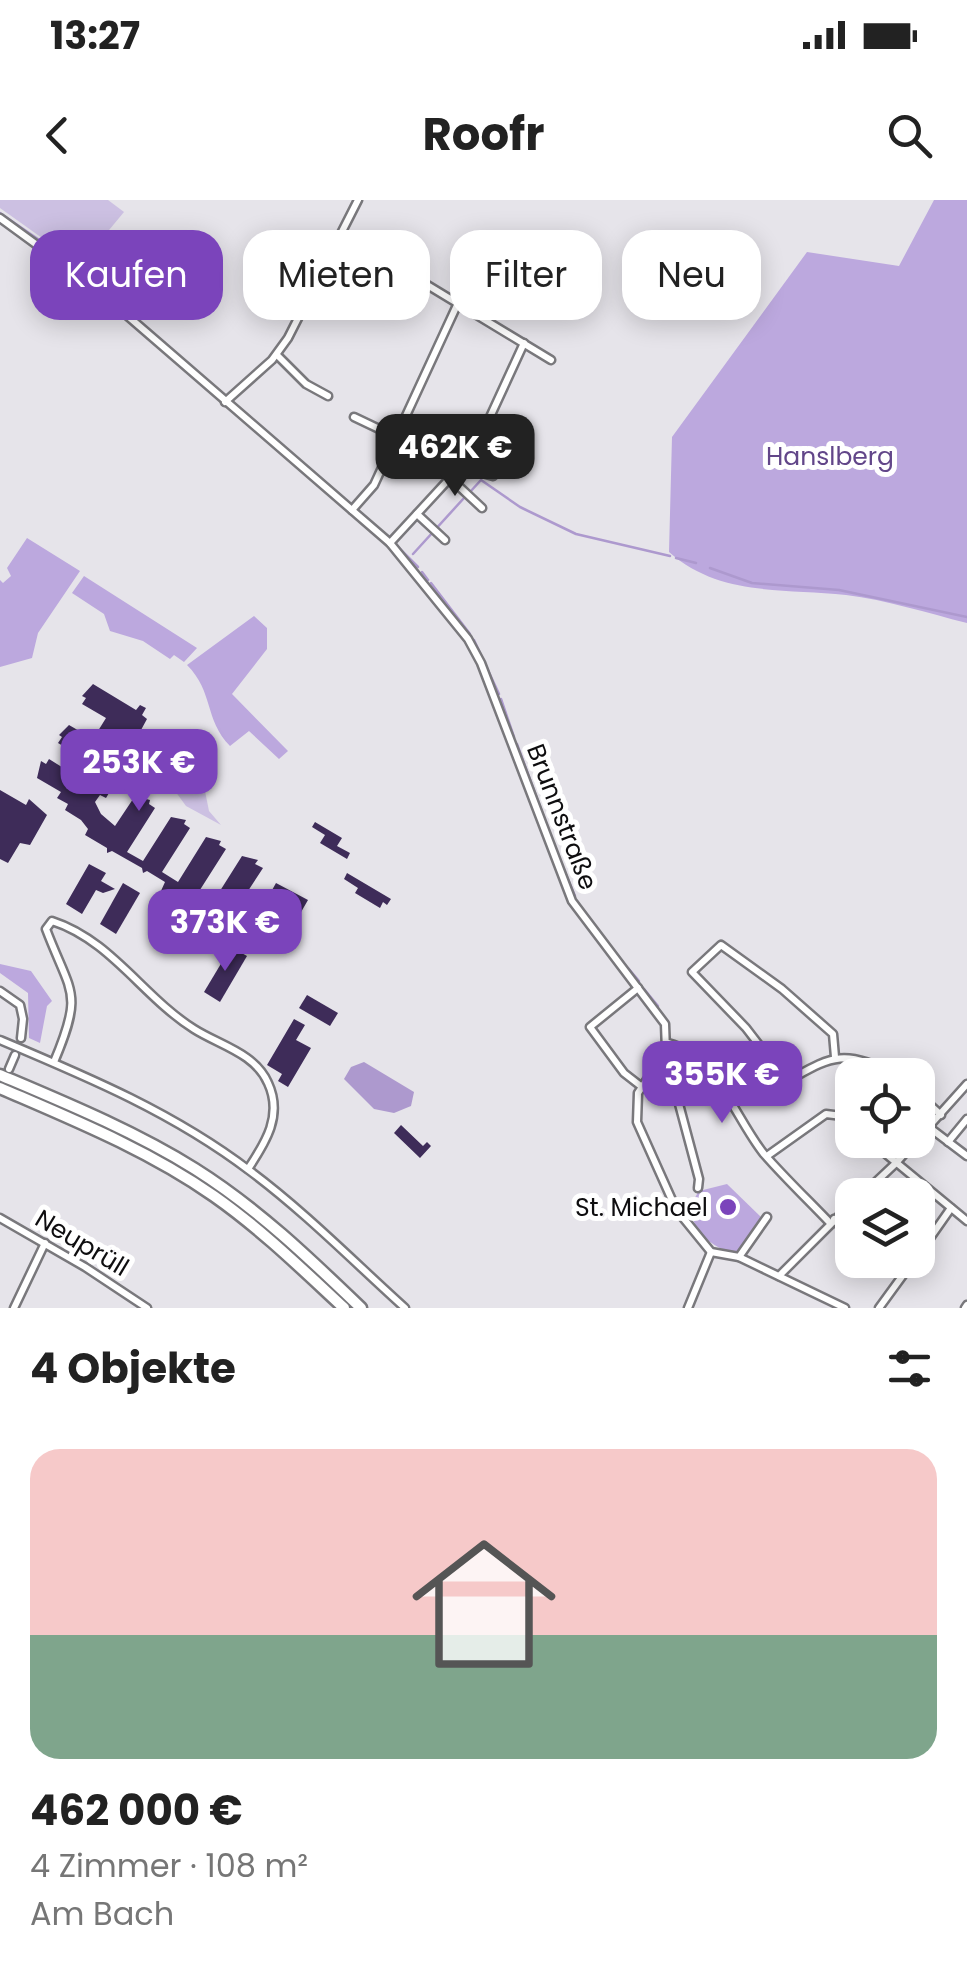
<!DOCTYPE html>
<html lang="de">
<head>
<meta charset="utf-8">
<style>
	:root { --surface:#fff; --page:#f2f2f2; --text:#222; --muted:#767676; --line:#e0e0e0; --accent:#7b44bb }
	body { margin:0; font-family:Poppins,sans-serif; background:var(--page); color:var(--text); height:100vh; display:flex; flex-direction:column; font-size:38px; white-space:nowrap }
	* { box-sizing:border-box; margin:0 }
	p { font-size:32px; color:var(--muted) }
	.icon { flex:none; width:55px; height:55px; fill:none; stroke:currentColor; stroke-width:2; stroke-linecap:round; stroke-linejoin:round }
	.map { position:relative; height:1108px; overflow:hidden }
	.panel { display:flex; flex-direction:column; background:var(--surface); flex:1 }
	.panel>* { flex:none }
	.top-card { position:absolute; left:30px; top:30px; width:908px; height:90px; display:flex; gap:20px }
	.tools { position:absolute; left:835px; top:858px; display:grid; gap:20px }
	.tools a { display:grid; place-items:center; width:100px; height:100px; border-radius:20px; background:var(--surface); box-shadow:0 5px 25px #0003; font-size:50px }
	.price { position:absolute; translate:-50% -85px; padding:0 22px; border-radius:20px; background:var(--accent); color:#fff; font-size:32px; line-height:65px; filter:drop-shadow(0 2px 5px #0008) }
	.price::after { content:''; position:absolute; left:50%; top:60px; width:30px; height:22px; margin-left:-15px; background:inherit; clip-path:polygon(0 0,100% 0,50% 100%) }
	.price.on { background:#222; color:#fff }
	ul { padding:0; list-style:none }
	li { display:grid; align-content:center; gap:20px; height:530px; padding:0 30px }
	li+li { border-top:2px solid var(--line) }
	li span { display:grid; place-items:center; height:310px; border-radius:30px; color:#555 }
	li>.icon { margin-inline-start:auto }
	span .icon { width:180px; height:180px; fill:#fffc; stroke-width:1 }
	li b { font-size:42px }
	h2 { display:flex; justify-content:space-between; align-items:center; height:120px; padding:0 30px; font-size:42px }
	.chip { padding:0 35px; border-radius:30px; background:var(--surface); box-shadow:0 5px 25px #0003; font-size:35px; line-height:90px }
	.chip.on { background:var(--accent); color:#fff }
	.status { display:flex; justify-content:space-between; align-items:center; height:70px; padding:0 50px; background:var(--surface); direction:ltr }
	.status svg { height:28px; fill:currentColor }
	header { display:flex; justify-content:space-between; align-items:center; height:130px; padding:0 30px; background:var(--surface); font-size:45px; font-weight:700 }
	.map>svg:first-child { display:block }
	.green { fill:#ccc0e2 }
	.forest { fill:#bca8de }
	.water { fill:#ad99ce }
	.lines { fill:none; stroke-linecap:round; stroke-linejoin:round }
	.stream { stroke:#ad99ce; stroke-width:2.5 }
	.building { fill:#3e2c59 }
	.minor-casing { stroke:#79787c; stroke-width:11 }
	.highway-casing { stroke:#79787c; stroke-width:15 }
	.minor { stroke:#fff; stroke-width:6 }
	.highway { stroke:#fff; stroke-width:10 }
	.poi-dot { fill:#7b44bb; stroke:#fff; stroke-width:4 }
	.labels { text-anchor:middle; dominant-baseline:central; stroke-width:10; stroke-linejoin:round; paint-order:stroke }
	.park-label { font-size:25px; fill:#624689; stroke:#fff }
	.street-label { font-size:25px; fill:#0e0d0f; stroke:#fff }
	.poi-label { font-size:25px; fill:#0e0d0f; stroke:#fff; text-anchor:end }
</style>
</head>
<body>
<div class="status"><b>13:27</b><svg viewBox="0 0 49 12"><path d="M0 12V9h3v3zM5 12V6h3v6zM10 12V3h3v9zM15 12V0h3v12zM26 1h20v11H26zM47 4h2v5h-2z"/></svg></div>
<header><svg class="icon" aria-label="back" viewBox="0 0 24 24"><path d="M15 5l-7 7 7 7"/></svg>Roofr<svg class="icon" aria-label="search" viewBox="0 0 24 24"><circle cx="10" cy="10" r="6"/><path d="M15 15l6 6"/></svg></header>
<div class="map">
<svg width="967" height="1108" viewBox="0 0 967 1108">
	<rect width="100%" height="100%" fill="#e6e4ea"/>
	<g class="green">
		<polygon points="0,0 108,0 124,12 80,65 0,8"/>
		<polygon points="197,582 204,586 209,611 221,625 186,606 170,584"/>
	</g>
	<g class="forest">
		<path d="M934,0H967V423C927,413 887,400 846,395C783,388 720,397 669,352L672,237L807,52L899,66Z"/>
		<polygon points="27,338 80,371 38,433 32,458 0,467 0,380 3,383 11,376 7,368"/>
		<polygon points="84,376 197,448 184,462 174,455 170,459 143,441 110,431 104,414 72,393"/>
		<path d="M254,416L267,428V449L232,494L288,551L279,559L249,531L230,546C204,519 214,492 187,465Z"/>
		<polygon points="0,764 31,771 52,801 47,806 40,843 29,838 28,793 0,773"/>
		<path d="M727,984L763,1019L739,1055C708,1048 678,1021 699,991Z"/>
	</g>
	<polygon class="water" points="364,862 414,892 411,906 394,913 374,909 344,879 351,867"/>
	<g class="lines">
		<g class="stream">
			<polyline points="0,13 58,53"/>
			<polyline points="65,58 90,80"/>
			<polyline points="187,163 197,172"/>
			<polyline points="470,292 481,280 520,307 576,334 670,356"/>
			<polyline points="378,328 388,337"/>
			<polyline points="394,343 418,367"/>
			<polyline points="413,354 464,298"/>
			<polyline points="676,358 696,363"/>
			<polyline points="710,368 752,383 839,390 967,417"/>
			<polyline points="422,372 428,380"/>
			<polyline points="431,383 470,434"/>
			<polyline points="474,440 499,494"/>
			<polyline points="501,499 514,537"/>
			<polyline points="517,544 556,650"/>
			<polyline points="562,665 575,696"/>
			<polyline points="577,701 582,709"/>
			<polyline points="617,755 625,765"/>
			<polyline points="628,768 639,781"/>
			<polyline points="644,789 658,806"/>
		</g>
	</g>
	<g class="building">
		<polygon points="93,484 136,510 140,505 146,508 142,515 147,519 141,530 147,533 130,563 131,575 118,578 106,598 100,595 95,602 101,614 115,626 135,596 150,600 149,604 155,608 127,652 143,661 171,617 186,620 184,624 190,628 162,672 178,682 206,637 221,641 219,645 226,649 198,693 213,702 242,656 258,660 255,664 263,668 233,714 243,719 239,725 218,712 214,714 213,710 204,704 192,723 175,727 167,724 156,710 156,702 165,682 147,671 143,673 142,668 112,651 107,653 107,648 85,635 88,629 81,620 65,610 68,604 57,598 61,592 37,578 41,561 46,564 49,559 73,574 83,558 58,543 62,537 59,535 69,525 93,539 106,518 82,504 86,498 82,496"/>
		<polygon points="0,590 26,605 29,599 47,615 30,645 20,643 8,663 0,659"/>
		<polygon points="315,622 342,638 337,646 350,653 347,659 320,643 325,635 312,627"/>
		<polygon points="89,664 106,673 101,681 115,689 103,693 96,690 82,714 66,704"/>
		<polygon points="347,673 391,699 387,705 383,702 380,708 355,693 358,688 344,679"/>
		<polygon points="123,683 140,693 116,734 100,724"/>
		<polygon points="276,683 308,700 289,733 264,718 259,728 253,724"/>
		<polygon points="231,747 247,756 220,802 204,792"/>
		<polygon points="307,795 338,813 330,826 299,808"/>
		<polygon points="294,819 305,825 296,840 311,848 288,887 278,881 282,874 267,865"/>
		<polygon points="401,925 423,946 427,942 431,946 420,958 394,933"/>
	</g>
	<g class="lines">
		<defs>
			<g id="minor">
				<polyline points="0,18 93,86 390,343 468,439 481,463 572,701 665,824 666,851 638,893 637,922 676,1009 711,1052 739,1057 845,1108"/>
				<polyline points="340,39 424,83 551,160"/>
				<polyline points="277,155 306,184 328,196"/>
				<polyline points="225,202 272,160 288,138 358,0"/>
				<polyline points="354,217 396,237"/>
				<polyline points="490,217 524,143"/>
				<polyline points="454,265 493,276 503,243"/>
				<polyline points="450,278 482,308"/>
				<polyline points="352,310 374,285 458,103"/>
				<polyline points="417,314 445,340"/>
				<polyline points="390,343 450,278 463,231"/>
				<polyline points="638,788 590,827 624,873 642,887"/>
				<polyline points="0,791 20,805 23,819 21,838"/>
				<path d="M0,840C88,877 174,913 250,971C305,1012 354,1062 405,1108"/>
				<path d="M668,843C716,855 735,918 764,954C785,978 808,1000 830,1023"/>
				<path d="M54,862C84,791 71,795 46,729L52,721C111,740 143,797 194,829C219,845 255,853 268,883C283,915 266,942 248,969"/>
				<polyline points="9,869 15,855"/>
				<polyline points="786,880 746,828 692,772 721,745 782,789 833,834 835,857"/>
				<polyline points="918,894 941,915"/>
				<path d="M726,897C741,896 758,896 772,889C823,864 836,842 894,875"/>
				<polyline points="930,928 967,956"/>
				<polyline points="869,940 967,1021"/>
				<polyline points="948,942 967,919"/>
				<polyline points="767,956 826,914 842,916 852,925"/>
				<polyline points="698,988 699,979 679,904 685,891 711,875"/>
				<polyline points="862,995 896,963 967,884"/>
				<polyline points="0,1018 85,1067 147,1108"/>
				<polyline points="834,1019 852,1041"/>
				<polyline points="918,1055 951,1008"/>
				<polyline points="739,1057 767,1017"/>
				<polyline points="779,1076 852,1003"/>
				<polyline points="14,1108 45,1043"/>
				<polyline points="688,1108 711,1052"/>
				<polyline points="879,1108 914,1060"/>
				<polyline points="965,1108 967,1105"/>
			</g>
			<g id="highway">
				<path d="M0,875C66,903 134,931 195,969C257,1008 309,1058 361,1108"/>
				<path d="M0,888C74,920 148,950 214,996C261,1029 302,1069 344,1108"/>
			</g>
		</defs>
		<use href="#minor" class="minor-casing"/>
		<use href="#highway" class="highway-casing"/>
		<use href="#minor" class="minor"/>
		<use href="#highway" class="highway"/>
	</g>
	<circle class="poi-dot" cx="728" cy="1007" r="10"/>
	<g class="labels">
		<g class="park-label">
			<text x="830" y="256">Hanslberg</text>
		</g>
		<g class="street-label">
			<text transform="translate(562 617) rotate(69)">Brunnstraße</text>
			<text transform="translate(82 1043) rotate(31)">Neuprüll</text>
		</g>
		<g class="poi-label">
			<text x="708" y="1007">St. Michael</text>
		</g>
	</g>
</svg>
<div class="tools">
<a><svg class="icon" aria-label="locate" viewBox="0 0 24 24"><circle cx="12" cy="12" r="6"/><path d="M12 2v4M12 18v4M2 12h4M18 12h4"/></svg></a>
<a><svg class="icon" aria-label="layers" viewBox="0 0 24 24"><path d="M12 4l9 5-9 5-9-5zM3 14l9 5 9-5"/></svg></a>
</div>
<b class="price on" style="left:455px;top:299px">462K €</b>
<b class="price" style="left:139px;top:614px">253K €</b>
<b class="price" style="left:225px;top:774px">373K €</b>
<b class="price" style="left:722px;top:926px">355K €</b>
<div class="top-card">
<a class="chip on">Kaufen</a>
<a class="chip">Mieten</a>
<a class="chip">Filter</a>
<a class="chip">Neu</a>
</div>
</div>
<section class="panel">
<h2>4 Objekte<svg class="icon" aria-label="filters" viewBox="0 0 24 24"><path d="M4 7h16M4 17h16"/><circle cx="9" cy="7" r="2"/><circle cx="15" cy="17" r="2"/></svg></h2>
<ul>
<li><span style="background:linear-gradient(#f6c9c9 60%,#7fa58c 0)"><svg class="icon" aria-label="home" viewBox="0 0 24 24"><path d="M3 11l9-7 9 7M6 9v11h12V9"/></svg></span><div><b>462 000 €</b><p>4 Zimmer · 108 m²</p><p>Am Bach</p></div></li>
</ul>
</section>
</body>
</html>
